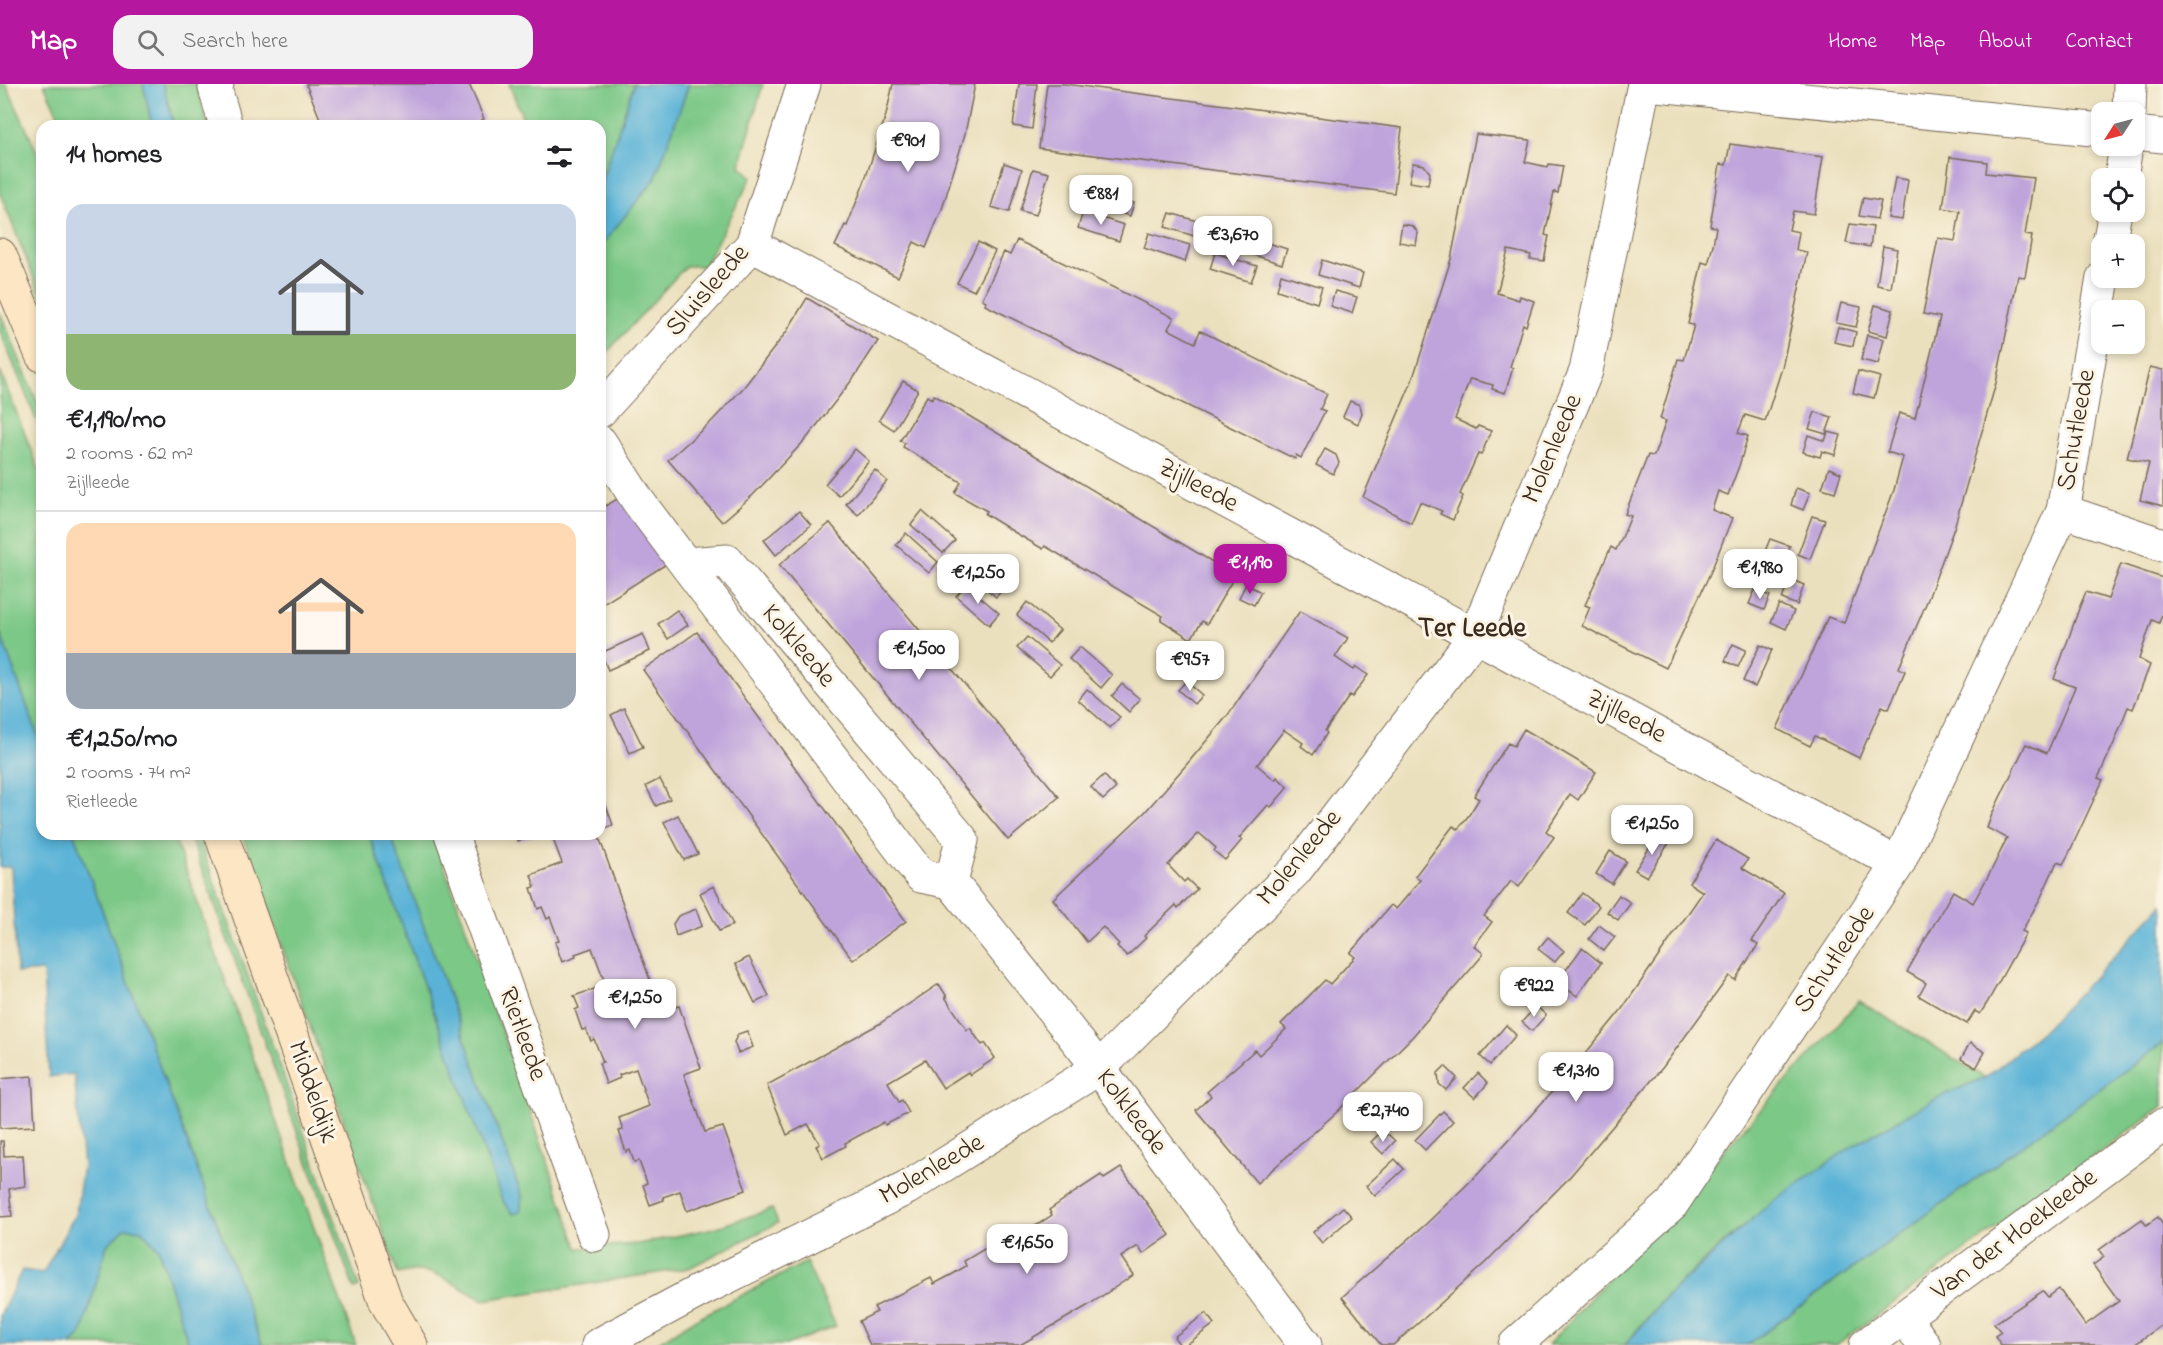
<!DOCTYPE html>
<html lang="en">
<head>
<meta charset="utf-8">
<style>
	:root { --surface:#fff; --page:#f2f2f2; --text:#202124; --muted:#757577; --line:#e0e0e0; --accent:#b5179e }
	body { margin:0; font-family:"Indie Flower",sans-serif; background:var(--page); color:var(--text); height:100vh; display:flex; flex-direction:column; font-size:22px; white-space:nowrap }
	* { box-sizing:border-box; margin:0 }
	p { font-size:20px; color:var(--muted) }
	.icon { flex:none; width:33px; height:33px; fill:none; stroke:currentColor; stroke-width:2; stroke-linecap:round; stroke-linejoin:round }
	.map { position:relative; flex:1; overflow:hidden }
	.drawer { position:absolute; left:36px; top:36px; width:570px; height:720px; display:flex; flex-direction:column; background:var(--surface); border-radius:18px; box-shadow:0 3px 9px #0003 }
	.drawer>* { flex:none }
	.needle { width:39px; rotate:234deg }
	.buttons { position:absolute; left:2091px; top:18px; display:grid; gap:12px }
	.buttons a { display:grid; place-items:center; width:54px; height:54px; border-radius:12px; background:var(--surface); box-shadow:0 3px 9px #0003; font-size:30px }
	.price { position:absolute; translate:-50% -51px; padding:0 14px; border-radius:12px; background:#fff; color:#222; font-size:20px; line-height:39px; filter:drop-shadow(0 2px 3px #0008) }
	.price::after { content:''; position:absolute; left:50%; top:36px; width:18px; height:14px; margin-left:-9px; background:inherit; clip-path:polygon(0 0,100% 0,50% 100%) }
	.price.current { background:var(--accent); color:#fff }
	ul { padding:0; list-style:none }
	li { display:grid; align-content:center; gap:12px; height:318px; padding:0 30px }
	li+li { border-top:2px solid var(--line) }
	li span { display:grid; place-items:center; height:186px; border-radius:18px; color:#555 }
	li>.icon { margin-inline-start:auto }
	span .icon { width:108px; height:108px; fill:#fffc; stroke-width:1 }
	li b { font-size:26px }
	h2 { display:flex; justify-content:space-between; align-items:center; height:72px; padding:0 30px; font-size:26px }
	header { display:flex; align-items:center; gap:36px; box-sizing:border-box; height:84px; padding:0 30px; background:var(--accent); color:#fff }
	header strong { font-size:28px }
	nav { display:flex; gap:33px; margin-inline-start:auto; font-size:21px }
	.search { width:420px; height:54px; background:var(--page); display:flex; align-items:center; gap:15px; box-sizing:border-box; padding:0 21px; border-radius:18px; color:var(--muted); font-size:22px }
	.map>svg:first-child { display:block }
	.green { fill:#7cc887; stroke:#5c7952; stroke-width:1.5 }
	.water { fill:#5ab3d7; stroke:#4a6e7a; stroke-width:1.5 }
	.building { fill:#bfa4dc }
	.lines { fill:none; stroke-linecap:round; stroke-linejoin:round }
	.street-casing { stroke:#796a56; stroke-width:35 }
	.secondary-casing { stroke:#796a56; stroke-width:35 }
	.street { stroke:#fff; stroke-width:33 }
	.secondary { stroke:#fce6c4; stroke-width:33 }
	.labels { text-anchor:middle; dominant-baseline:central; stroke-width:6; stroke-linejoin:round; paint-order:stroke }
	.street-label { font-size:27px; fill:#3b2a1e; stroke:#fcf5e5 }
	.neighbourhood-label { font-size:28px; font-weight:bold; fill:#3b2a1e; stroke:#fcf5e5 }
</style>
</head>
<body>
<header>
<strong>Map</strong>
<div class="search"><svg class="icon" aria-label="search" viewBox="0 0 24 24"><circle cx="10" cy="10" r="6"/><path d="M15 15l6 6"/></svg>Search here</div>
<nav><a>Home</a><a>Map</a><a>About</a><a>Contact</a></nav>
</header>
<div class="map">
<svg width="2163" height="1261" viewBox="0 0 2163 1261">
	<rect width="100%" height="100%" fill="#fcf5e5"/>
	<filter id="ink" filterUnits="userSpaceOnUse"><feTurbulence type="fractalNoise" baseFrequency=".0167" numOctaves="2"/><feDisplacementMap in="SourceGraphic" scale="12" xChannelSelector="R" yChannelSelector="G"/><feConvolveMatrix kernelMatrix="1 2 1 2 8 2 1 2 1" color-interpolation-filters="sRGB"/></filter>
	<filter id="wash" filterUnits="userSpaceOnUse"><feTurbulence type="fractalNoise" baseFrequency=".008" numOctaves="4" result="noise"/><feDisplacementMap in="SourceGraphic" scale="24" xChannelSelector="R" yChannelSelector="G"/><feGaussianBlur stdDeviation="1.35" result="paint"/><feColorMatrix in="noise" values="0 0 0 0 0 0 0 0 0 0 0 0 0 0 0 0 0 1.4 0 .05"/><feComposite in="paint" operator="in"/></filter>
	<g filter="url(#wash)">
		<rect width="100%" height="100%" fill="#ebe0bd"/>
		<g class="green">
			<polygon points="0,0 6,0 42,79 42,215 0,109"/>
			<polygon points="44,0 143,0 152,42 63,42"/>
			<polygon points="163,0 197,0 208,42 174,42"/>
			<polygon points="509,0 634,0 600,101 600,42 526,42"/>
			<polygon points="689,0 763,0 740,82 752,93 704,182 686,182 601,275 600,301 600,163 655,95"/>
			<polygon points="0,228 42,330 42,350 0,247"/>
			<polygon points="0,287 42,393 42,663 0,549"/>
			<polygon points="74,750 173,750 356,1261 262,1261"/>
			<polygon points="189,750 197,750 359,1203 354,1205"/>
			<path d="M242,750H369L502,1116L513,1130L520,1128L522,1112L390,750H433L578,1164L638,1160L714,1144L772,1125L778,1139L689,1184L484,1216C462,1207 443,1187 417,1187C411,1186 404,1189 398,1190Z"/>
			<path d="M1859,917L1986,994C1867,1043 1761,1119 1670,1209C1653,1225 1639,1244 1625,1261H1548Z"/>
			<polygon points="2163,959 2163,1022 1836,1261 1747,1261"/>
			<polygon points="125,1144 141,1146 158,1164 189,1261 71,1261 82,1249 107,1160"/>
			<polygon points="806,1178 836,1242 786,1261 654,1261 692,1237"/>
		</g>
		<g class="water">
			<polygon points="143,0 163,0 174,42 152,42"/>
			<polygon points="634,0 689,0 655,95 600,163 600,101"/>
			<polygon points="0,549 42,663 42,750 74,750 262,1261 189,1261 158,1164 141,1146 125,1144 107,1161 82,1249 71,1261 0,1261 0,1232 22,1186 43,1189 76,1129 83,1081 74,990 49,993 43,887 17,889 11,783 0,783"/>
			<polygon points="369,750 390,750 522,1112 520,1128 513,1130 502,1116"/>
			<polygon points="2163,820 2163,959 1747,1261 1625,1261 1669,1210 1770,1119 1854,1061 1937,1014 1986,993 2047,943"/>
		</g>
		<g id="blocks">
			<g class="building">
				<polygon points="306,0 469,0 484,35 472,42 323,42"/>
				<polygon points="893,0 975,0 965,50 942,125 926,164 914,158 898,193 835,162 845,141 847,142 864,99 886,31"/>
				<polygon points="1019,0 1037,0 1032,45 1013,42"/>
				<polygon points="1047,0 1065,0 1402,44 1394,109 1039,64"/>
				<polygon points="1476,50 1530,56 1525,78 1548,83 1549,80 1563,82 1558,109 1554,108 1545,151 1549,152 1544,177 1530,175 1531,171 1508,166 1497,209 1519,216 1520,212 1534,217 1526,242 1523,240 1510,283 1513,284 1505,309 1492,305 1493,301 1470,295 1455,335 1476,345 1478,342 1491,347 1481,371 1478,370 1460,410 1463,412 1453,436 1440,430 1442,427 1420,418 1411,439 1363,413 1412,297 1432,235 1451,175"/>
				<polygon points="1730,60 1823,73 1814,130 1793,127 1789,146 1799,148 1796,166 1807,168 1782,284 1766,334 1765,337 1745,331 1738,349 1748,352 1739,382 1728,411 1718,407 1712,426 1732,434 1712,485 1666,584 1582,542 1590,523 1585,521 1611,463 1616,466 1624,449 1631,432 1625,430 1648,371 1654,372 1666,337 1660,335 1678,275 1684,276 1694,241 1688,240 1702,178 1708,180 1713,161 1716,143 1710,142 1720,80 1726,81"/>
				<polygon points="1950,73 1987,78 1986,89 2034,94 2025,151 2032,152 2025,193 2018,192 1996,299 1954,444 1928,515 1899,584 1905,587 1889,625 1882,622 1859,674 1815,652 1810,662 1777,645 1828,533 1844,539 1894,406 1903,373 1887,368 1888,366 1899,329 1915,334 1940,233 1923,230 1938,154 1955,157 1960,127 1943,124"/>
				<polygon points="1004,79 1022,85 1009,128 991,123"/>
				<polygon points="1413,79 1424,81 1430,89 1428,101 1409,98"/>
				<polygon points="1033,85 1049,89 1036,131 1020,127"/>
				<polygon points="1895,94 1908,96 1902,136 1888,134"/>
				<polygon points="1094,105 1134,119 1130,132 1089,119"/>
				<polygon points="1863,114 1881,117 1877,135 1859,132"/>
				<polygon points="1083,128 1124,141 1119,157 1078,144"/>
				<polygon points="1170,129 1211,141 1207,156 1165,143"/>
				<polygon points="1402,140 1413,142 1418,149 1416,161 1399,158"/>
				<polygon points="1850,140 1873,143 1870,163 1846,159"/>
				<polygon points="1149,149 1190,161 1185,178 1144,164"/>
				<polygon points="1246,152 1287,165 1282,180 1241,167"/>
				<polygon points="1017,156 1173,233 1174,234 1168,245 1195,259 1200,247 1203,248 1327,310 1320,325 1325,327 1301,374 1296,371 1295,375 985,221 986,217 982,215 1004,168 1010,171"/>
				<polygon points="978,158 995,167 974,207 957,199"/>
				<polygon points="1883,162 1897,165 1891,204 1877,201"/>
				<polygon points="1215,169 1257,182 1251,198 1210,185"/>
				<polygon points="1322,176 1363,189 1359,204 1318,191"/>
				<polygon points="1281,190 1322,203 1317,219 1277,206"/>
				<polygon points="1335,207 1357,213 1352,229 1330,222"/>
				<polygon points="807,214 878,257 855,292 807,354 753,411 722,438 668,376 712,337 744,303 787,247"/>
				<polygon points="1841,219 1861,223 1856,243 1836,239"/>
				<polygon points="1875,221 1893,226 1887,252 1868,247"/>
				<polygon points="1838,243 1856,248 1853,262 1834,258"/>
				<polygon points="1867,251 1884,255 1878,280 1861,276"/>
				<polygon points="2150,283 2163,286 2163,422 2140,416 2149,379 2127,374"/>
				<polygon points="1858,287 1880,293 1874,314 1853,309"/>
				<polygon points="903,297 918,306 894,346 879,336"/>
				<polygon points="934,311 1231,489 1229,492 1233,495 1207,540 1202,537 1191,555 1161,536 1163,532 1045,462 1043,465 1014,448 985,430 987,427 955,409 961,398 903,363 905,359 900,357 927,312 932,315"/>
				<polygon points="1350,317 1360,321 1362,329 1358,340 1343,333"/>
				<polygon points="1815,328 1832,333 1826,350 1809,345"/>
				<polygon points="1828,348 1841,351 1835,371 1822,367 1820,373 1803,368 1808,351 1825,357"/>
				<polygon points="855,365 869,377 839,412 825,400"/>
				<polygon points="1325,365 1336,371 1339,379 1333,390 1316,381"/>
				<polygon points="1829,384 1841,389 1835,408 1822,404"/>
				<polygon points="875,386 887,397 858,431 846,420"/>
				<polygon points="1796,404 1810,409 1803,426 1791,421"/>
				<polygon points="619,414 668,479 600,522 600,425"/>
				<polygon points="799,427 811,441 776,471 764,456"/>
				<polygon points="922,427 955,456 943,469 911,441"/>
				<polygon points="1812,432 1825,436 1810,475 1798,470"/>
				<polygon points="830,439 1059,713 1008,756 779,481"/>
				<polygon points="906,449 938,478 929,489 896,461"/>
				<polygon points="1770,455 1790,462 1782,484 1761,477"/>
				<polygon points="974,473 1007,501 996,513 963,486"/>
				<polygon points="2121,480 2163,494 2163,528 2159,539 2152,536 2139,575 2150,581 2133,625 2128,623 2114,659 2098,694 2103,696 2069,769 2063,780 2057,778 2041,813 2022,847 2026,849 1987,919 1980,930 1975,927 1967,940 1919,912 1926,899 1907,888 1953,807 1973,819 1991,787 2007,754 1987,744 1992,730 2026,660 2047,669 2075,603 2054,595 2080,522 2086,508 2108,515"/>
				<polygon points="1790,495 1804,501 1797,521 1782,515"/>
				<polygon points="1246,500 1261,508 1254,521 1239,514"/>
				<polygon points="966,501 999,529 989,541 956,512"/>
				<polygon points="1755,506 1770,512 1764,526 1749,520"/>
				<polygon points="1027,518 1060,546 1049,559 1017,531"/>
				<polygon points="1779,520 1794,527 1786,545 1771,538"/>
				<polygon points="677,526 688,541 668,555 658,540"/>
				<polygon points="1300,527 1348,554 1335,573 1354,586 1356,583 1368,591 1352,613 1350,611 1325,647 1327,649 1313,671 1301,662 1303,659 1284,646 1257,681 1275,696 1277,693 1288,703 1271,723 1268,721 1254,737 1239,754 1242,756 1225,776 1214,767 1216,764 1199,749 1168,781 1184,798 1187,795 1197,805 1178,824 1176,821 1144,852 1146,854 1127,872 1117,862 1119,860 1103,843 1087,858 1053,815 1145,728 1187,680 1228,631"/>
				<polygon points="697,548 906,837 853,876 643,586"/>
				<polygon points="643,550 650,567 608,586 601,569"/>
				<polygon points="1027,553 1060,581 1050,592 1017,564"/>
				<polygon points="1733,560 1746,566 1738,583 1725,577"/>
				<polygon points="1760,561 1772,566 1755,603 1743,597"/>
				<polygon points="1080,563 1112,591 1101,604 1069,575"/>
				<polygon points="1186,597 1202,611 1194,620 1178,606"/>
				<polygon points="1122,600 1140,615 1129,628 1112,612"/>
				<polygon points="1087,605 1120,633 1110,644 1078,616"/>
				<polygon points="624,624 643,663 630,669 611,631"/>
				<polygon points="1524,645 1596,688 1578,716 1570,710 1546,747 1554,753 1519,803 1511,797 1484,832 1492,838 1474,862 1483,869 1483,871 1413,952 1338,1027 1257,1099 1196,1026 1211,1012 1207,1008 1255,966 1259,971 1273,958 1286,945 1281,940 1325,896 1330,900 1355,873 1350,869 1391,821 1396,825 1408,811 1420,796 1415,792 1453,742 1458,745 1469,731 1479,715 1474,712 1508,659 1514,662"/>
				<polygon points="1104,691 1116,704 1103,716 1091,703"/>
				<polygon points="660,695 670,715 656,722 646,702"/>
				<polygon points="600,705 613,741 600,746"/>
				<polygon points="678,731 698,770 684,776 664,738"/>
				<polygon points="516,750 536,750 518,757"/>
				<polygon points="551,750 598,750 661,927 679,922 701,984 684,990 705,1048 723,1043 746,1106 687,1127 680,1107 663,1113 664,1116 650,1121 643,1101 647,1099 639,1077 634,1078 630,1066 626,1068 619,1047 623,1046 619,1034 649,1022 636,985 619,991 620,994 606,1000 599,979 603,978 594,955 591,957 586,945 582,946 575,926 579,924 574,912 606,901 592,864 575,870 576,873 562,878 555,858 559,857 550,833 547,835 542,823 538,825 531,804 535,803 531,791 562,779"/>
				<polygon points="1657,752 1669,759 1647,793 1635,786"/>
				<polygon points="1716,756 1748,775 1742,784 1784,809 1752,857 1758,861 1735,896 1729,892 1663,983 1567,1096 1485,1179 1430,1229 1393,1261 1381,1261 1342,1213 1426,1140 1479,1089 1576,981 1622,925 1703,808 1689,799"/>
				<polygon points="1610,767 1626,777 1612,800 1596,790"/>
				<polygon points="714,802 733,841 719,847 700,809"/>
				<polygon points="1582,809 1599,822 1585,841 1568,829"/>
				<polygon points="1619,811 1631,819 1618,836 1607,828"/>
				<polygon points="696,825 702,842 676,852 673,840 678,832"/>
				<polygon points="1599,841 1615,853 1604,867 1589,855"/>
				<polygon points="1548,853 1564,867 1555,878 1538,865"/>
				<polygon points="1582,864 1601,879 1577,912 1557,898"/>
				<polygon points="749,873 769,912 755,919 736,880"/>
				<polygon points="939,900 947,913 945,913 967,946 970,944 982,961 985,959 995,974 970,991 968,988 943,1004 925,976 888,998 899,1018 902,1016 909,1029 885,1041 884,1038 845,1059 846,1062 823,1074 816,1062 820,1060 808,1040 787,1051 767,1001 879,940"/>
				<polygon points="1536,922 1546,931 1532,947 1522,938"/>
				<polygon points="1506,941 1516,951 1490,981 1480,972"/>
				<polygon points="747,947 753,963 738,969 734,958 738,950"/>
				<polygon points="1970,959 1985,968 1976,984 1961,975"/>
				<polygon points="1445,982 1457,994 1446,1006 1439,1000 1438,989"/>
				<polygon points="1478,989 1488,999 1475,1014 1464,1004"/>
				<polygon points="32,992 35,1042 0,1044 0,995"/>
				<polygon points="1443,1027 1453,1037 1425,1066 1415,1056"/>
				<polygon points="1378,1051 1389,1051 1395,1057 1383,1070 1371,1058"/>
				<polygon points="0,1057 3,1057 4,1072 23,1071 25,1102 9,1105 12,1132 0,1133"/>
				<polygon points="1395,1075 1404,1085 1375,1112 1366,1102"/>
				<polygon points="1121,1084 1170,1151 1143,1170 1138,1162 1121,1173 1133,1191 1132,1192 1087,1222 1020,1261 870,1261 859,1237 877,1228 874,1223 931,1194 934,1200 953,1190 966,1182 964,1177 1018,1145 1021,1150 1037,1141 1052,1131 1049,1126 1075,1108 1101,1091 1104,1095"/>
				<polygon points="1343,1123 1352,1133 1322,1159 1313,1148"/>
				<polygon points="2158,1133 2163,1141 2163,1240 2134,1261 2001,1261 1995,1252 2001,1248 1994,1240 2043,1207 2048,1213 2059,1205 2085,1241 2119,1217 2093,1181 2104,1173 2099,1166 2142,1135 2146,1141"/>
				<polygon points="1206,1229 1214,1240 1186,1261 1180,1261 1174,1253"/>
			</g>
		</g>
	</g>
	<g filter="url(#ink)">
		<use href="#blocks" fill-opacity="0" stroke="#796a56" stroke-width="1.5"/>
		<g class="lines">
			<defs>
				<g id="street">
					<polyline points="217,0 215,4 226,42"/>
					<polyline points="1647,0 2102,46"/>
					<polyline points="2129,28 2130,0"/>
					<polyline points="2134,49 2163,52"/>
					<polyline points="2121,94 2126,62"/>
					<polyline points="2109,160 2115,128"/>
					<polyline points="752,161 1898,780"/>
					<polyline points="600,327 752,161 804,0"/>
					<polyline points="600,358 638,417 921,792 951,798 962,756 727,477 686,480"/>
					<polyline points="2063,427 2163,461"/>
					<polyline points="451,750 594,1151"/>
					<polyline points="951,798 1099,984 1305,1261"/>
					<polyline points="1904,1233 1924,1261"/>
					<polyline points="598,1261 701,1206 907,1104 1099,984 1295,787 1475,552 1586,287 1644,0"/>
					<polyline points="1515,1261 1672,1120 1898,780 2063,427 2103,194"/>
					<polyline points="1866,1261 2163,1041"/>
				</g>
				<g id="secondary">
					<polyline points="0,171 42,271"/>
					<polyline points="221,750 386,1218 411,1261"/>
				</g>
			</defs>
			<use href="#street" class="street-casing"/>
			<use href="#secondary" class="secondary-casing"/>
			<use href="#street" class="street"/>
			<use href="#secondary" class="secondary"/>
		</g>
	</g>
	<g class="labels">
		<g class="street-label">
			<text transform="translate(708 207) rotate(-49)">Sluisleede</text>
			<text transform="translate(2077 346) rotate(-80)">Schutleede</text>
			<text transform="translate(1553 365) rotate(-67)">Molenleede</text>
			<text transform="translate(1198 402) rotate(28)">Zijlleede</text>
			<text transform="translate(798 562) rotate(50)">Kolkleede</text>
			<text transform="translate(1626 633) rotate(28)">Zijlleede</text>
			<text transform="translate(1300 774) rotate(-50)">Molenleede</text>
			<text transform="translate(1835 876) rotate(-56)">Schutleede</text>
			<text transform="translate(522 950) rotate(70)">Rietleede</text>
			<text transform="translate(312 1008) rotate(71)">Middeldijk</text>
			<text transform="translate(1131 1028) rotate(53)">Kolkleede</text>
			<text transform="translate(932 1086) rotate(-30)">Molenleede</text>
			<text transform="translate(2015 1151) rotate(-37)">Van der Hoekleede</text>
		</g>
		<g class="neighbourhood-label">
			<text x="1472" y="545">Ter Leede</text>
		</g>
	</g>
</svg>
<div class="buttons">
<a><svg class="needle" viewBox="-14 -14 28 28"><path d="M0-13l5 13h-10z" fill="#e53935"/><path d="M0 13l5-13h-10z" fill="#757577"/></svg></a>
<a><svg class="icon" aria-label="locate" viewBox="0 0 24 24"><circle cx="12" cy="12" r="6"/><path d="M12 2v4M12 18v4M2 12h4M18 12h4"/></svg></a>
<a>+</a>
<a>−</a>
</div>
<b class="price" style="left:908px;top:89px">€901</b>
<b class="price" style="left:1101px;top:142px">€881</b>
<b class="price" style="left:1233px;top:183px">€3,670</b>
<b class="price current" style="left:1250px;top:511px">€1,190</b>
<b class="price" style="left:1760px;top:516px">€1,980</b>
<b class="price" style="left:978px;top:521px">€1,250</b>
<b class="price" style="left:919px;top:597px">€1,500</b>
<b class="price" style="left:1190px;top:608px">€957</b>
<b class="price" style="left:1652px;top:772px">€1,250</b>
<b class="price" style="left:1534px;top:934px">€922</b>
<b class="price" style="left:635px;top:946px">€1,250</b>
<b class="price" style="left:1576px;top:1019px">€1,310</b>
<b class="price" style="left:1383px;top:1059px">€2,740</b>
<b class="price" style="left:1027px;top:1191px">€1,650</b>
<section class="drawer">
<h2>14 homes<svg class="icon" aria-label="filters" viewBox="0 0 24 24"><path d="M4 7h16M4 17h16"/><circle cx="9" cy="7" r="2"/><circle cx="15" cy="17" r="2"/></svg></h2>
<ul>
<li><span style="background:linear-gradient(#c9d6e8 70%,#8fb573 0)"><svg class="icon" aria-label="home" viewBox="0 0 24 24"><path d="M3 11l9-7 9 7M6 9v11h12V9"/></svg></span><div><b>€1,190/mo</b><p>2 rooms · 62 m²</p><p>Zijlleede</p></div></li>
<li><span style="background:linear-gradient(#ffd9b3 70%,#9aa5b1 0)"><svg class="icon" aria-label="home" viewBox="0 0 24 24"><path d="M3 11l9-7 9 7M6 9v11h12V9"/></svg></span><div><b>€1,250/mo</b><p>2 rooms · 74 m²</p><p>Rietleede</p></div></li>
</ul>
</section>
</div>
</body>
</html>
